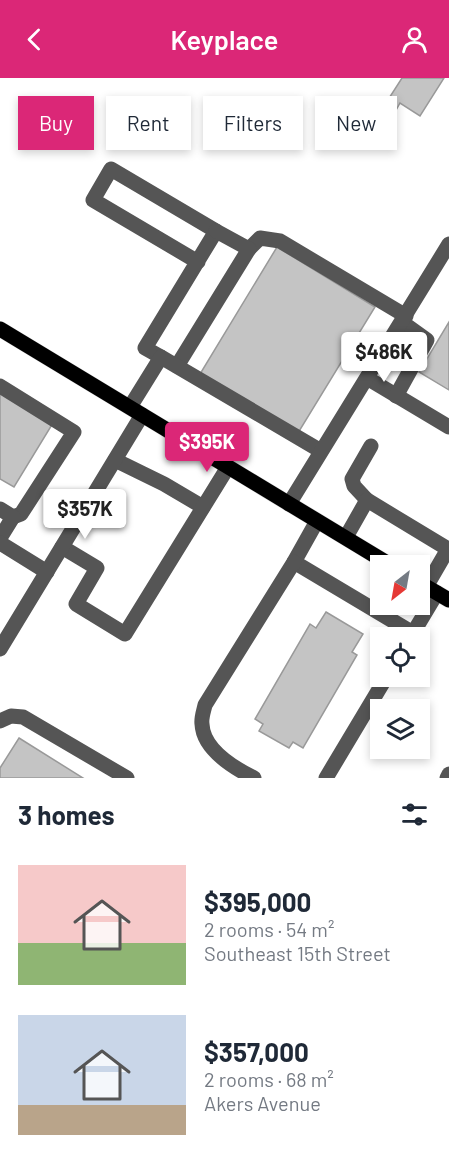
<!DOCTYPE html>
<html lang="en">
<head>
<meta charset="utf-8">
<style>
	:root { --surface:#fff; --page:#f6f6f7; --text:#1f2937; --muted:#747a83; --accent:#db2777 }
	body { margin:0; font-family:Barlow,sans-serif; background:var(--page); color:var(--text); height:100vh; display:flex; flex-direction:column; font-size:22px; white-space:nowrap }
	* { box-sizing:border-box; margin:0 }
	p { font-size:20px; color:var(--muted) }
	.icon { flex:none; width:33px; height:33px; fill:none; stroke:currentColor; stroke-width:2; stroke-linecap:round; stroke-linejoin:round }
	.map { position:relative; height:700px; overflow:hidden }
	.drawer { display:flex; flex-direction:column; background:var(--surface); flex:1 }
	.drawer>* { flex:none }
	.hud { position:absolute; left:18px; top:18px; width:414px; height:54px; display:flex; gap:12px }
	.needle { width:39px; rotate:211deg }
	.buttons { position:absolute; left:370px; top:477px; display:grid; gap:12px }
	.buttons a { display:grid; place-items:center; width:60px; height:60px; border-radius:0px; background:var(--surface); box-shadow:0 3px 9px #0003; font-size:30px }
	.price { position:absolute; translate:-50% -51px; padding:0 14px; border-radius:6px; background:#fff; color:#222; font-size:20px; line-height:39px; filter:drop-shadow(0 2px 3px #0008) }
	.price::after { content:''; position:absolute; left:50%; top:36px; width:18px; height:14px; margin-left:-9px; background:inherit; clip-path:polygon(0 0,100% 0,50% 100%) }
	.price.on { background:var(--accent); color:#fff }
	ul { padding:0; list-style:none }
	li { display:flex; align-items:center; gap:18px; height:150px; padding:0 18px }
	li span { display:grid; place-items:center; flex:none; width:168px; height:120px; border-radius:0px; color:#555 }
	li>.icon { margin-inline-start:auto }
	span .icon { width:72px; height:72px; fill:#fffc; stroke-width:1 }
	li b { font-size:26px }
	h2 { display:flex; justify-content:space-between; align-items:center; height:72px; padding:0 18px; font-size:26px }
	.chip { padding:0 21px; border-radius:0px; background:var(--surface); box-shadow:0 3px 9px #0003; font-size:21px; line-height:54px }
	.chip.on { background:var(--accent); color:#fff }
	header { display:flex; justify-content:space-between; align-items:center; height:78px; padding:0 18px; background:var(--accent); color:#fff; font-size:27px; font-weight:600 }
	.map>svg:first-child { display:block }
	.building { fill:#c4c4c4; stroke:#999; stroke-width:1.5 }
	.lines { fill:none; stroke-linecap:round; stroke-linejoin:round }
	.major-casing { stroke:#dbdbdb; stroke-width:16 }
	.minor { stroke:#555; stroke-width:15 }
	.major { stroke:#000; stroke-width:15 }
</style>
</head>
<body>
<header><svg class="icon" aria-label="back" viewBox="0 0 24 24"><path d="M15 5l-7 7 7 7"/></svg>Keyplace<svg class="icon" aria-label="person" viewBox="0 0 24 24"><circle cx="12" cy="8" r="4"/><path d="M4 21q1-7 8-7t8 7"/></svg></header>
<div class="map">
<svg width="449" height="700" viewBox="0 0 449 700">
	<rect width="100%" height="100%" fill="#fff"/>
	<g class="building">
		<polygon points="402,0 444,0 420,38 400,25 395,34 384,28"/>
		<polygon points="277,169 375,229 298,355 200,296"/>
		<polygon points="449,244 449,312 419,294"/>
		<polygon points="0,313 53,345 14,409 0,401"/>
		<polygon points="326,534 363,556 352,574 357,577 303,670 293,664 289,670 259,653 263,646 255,641 310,546 316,550"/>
		<polygon points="19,660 83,700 0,700 0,690"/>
	</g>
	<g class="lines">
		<defs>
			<g id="major">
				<polyline points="0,251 392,488"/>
				<polyline points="420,505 449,522"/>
			</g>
		</defs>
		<use href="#major" class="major-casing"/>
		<g class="minor">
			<polyline points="249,171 260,160 280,163 406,238"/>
			<polyline points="161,279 145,270 216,153 111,91 93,122 198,184"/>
			<polyline points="177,288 249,171 216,153"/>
			<polyline points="367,300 449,349"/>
			<polyline points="0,308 74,354 21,436 13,439"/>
			<polyline points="396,318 427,262 402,244"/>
			<polyline points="130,329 161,279 321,373"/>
			<polyline points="115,382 164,406 203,429"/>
			<polyline points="367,422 354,408 352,401 371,368"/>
			<polyline points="289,426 449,166"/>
			<polyline points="0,431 13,439 0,460"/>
			<polyline points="317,443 294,484 413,555 437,515"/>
			<polyline points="346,459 367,422 448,471 426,509"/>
			<polyline points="0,465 47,494"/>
			<polyline points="62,469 97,490 76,526 125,556 228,389"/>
			<polyline points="0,571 142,337"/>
			<polyline points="0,643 11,638 23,639 127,700"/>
			<path d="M254,700C234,690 203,671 202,646C201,640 204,632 205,627L294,484"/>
			<polyline points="326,700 387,598"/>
			<polyline points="447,700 449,696"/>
		</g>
		<use href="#major" class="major"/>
	</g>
</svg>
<div class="buttons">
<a><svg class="needle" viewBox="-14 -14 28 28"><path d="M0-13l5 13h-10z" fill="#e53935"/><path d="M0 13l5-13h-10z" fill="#747a83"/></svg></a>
<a><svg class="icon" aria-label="locate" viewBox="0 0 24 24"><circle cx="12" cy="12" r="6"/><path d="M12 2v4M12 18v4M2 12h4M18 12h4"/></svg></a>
<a><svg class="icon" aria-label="layers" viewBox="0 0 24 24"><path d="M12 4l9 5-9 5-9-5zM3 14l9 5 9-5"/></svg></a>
</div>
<b class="price" style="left:384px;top:305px">$486K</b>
<b class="price on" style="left:207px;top:395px">$395K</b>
<b class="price" style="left:85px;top:462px">$357K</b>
<div class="hud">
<a class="chip on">Buy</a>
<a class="chip">Rent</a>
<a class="chip">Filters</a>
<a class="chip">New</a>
</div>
</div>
<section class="drawer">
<h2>3 homes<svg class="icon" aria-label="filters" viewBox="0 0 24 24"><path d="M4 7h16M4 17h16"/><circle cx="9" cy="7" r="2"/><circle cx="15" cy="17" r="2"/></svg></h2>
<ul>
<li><span style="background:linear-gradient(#f6c9c9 65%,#8fb573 0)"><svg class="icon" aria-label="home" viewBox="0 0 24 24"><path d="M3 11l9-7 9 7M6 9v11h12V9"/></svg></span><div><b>$395,000</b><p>2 rooms · 54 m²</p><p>Southeast 15th Street</p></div></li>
<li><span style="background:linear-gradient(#c9d6e8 75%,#b9a48a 0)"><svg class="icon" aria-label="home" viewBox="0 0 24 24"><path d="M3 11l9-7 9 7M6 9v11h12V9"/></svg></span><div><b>$357,000</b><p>2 rooms · 68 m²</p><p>Akers Avenue</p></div></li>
</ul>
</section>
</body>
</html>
